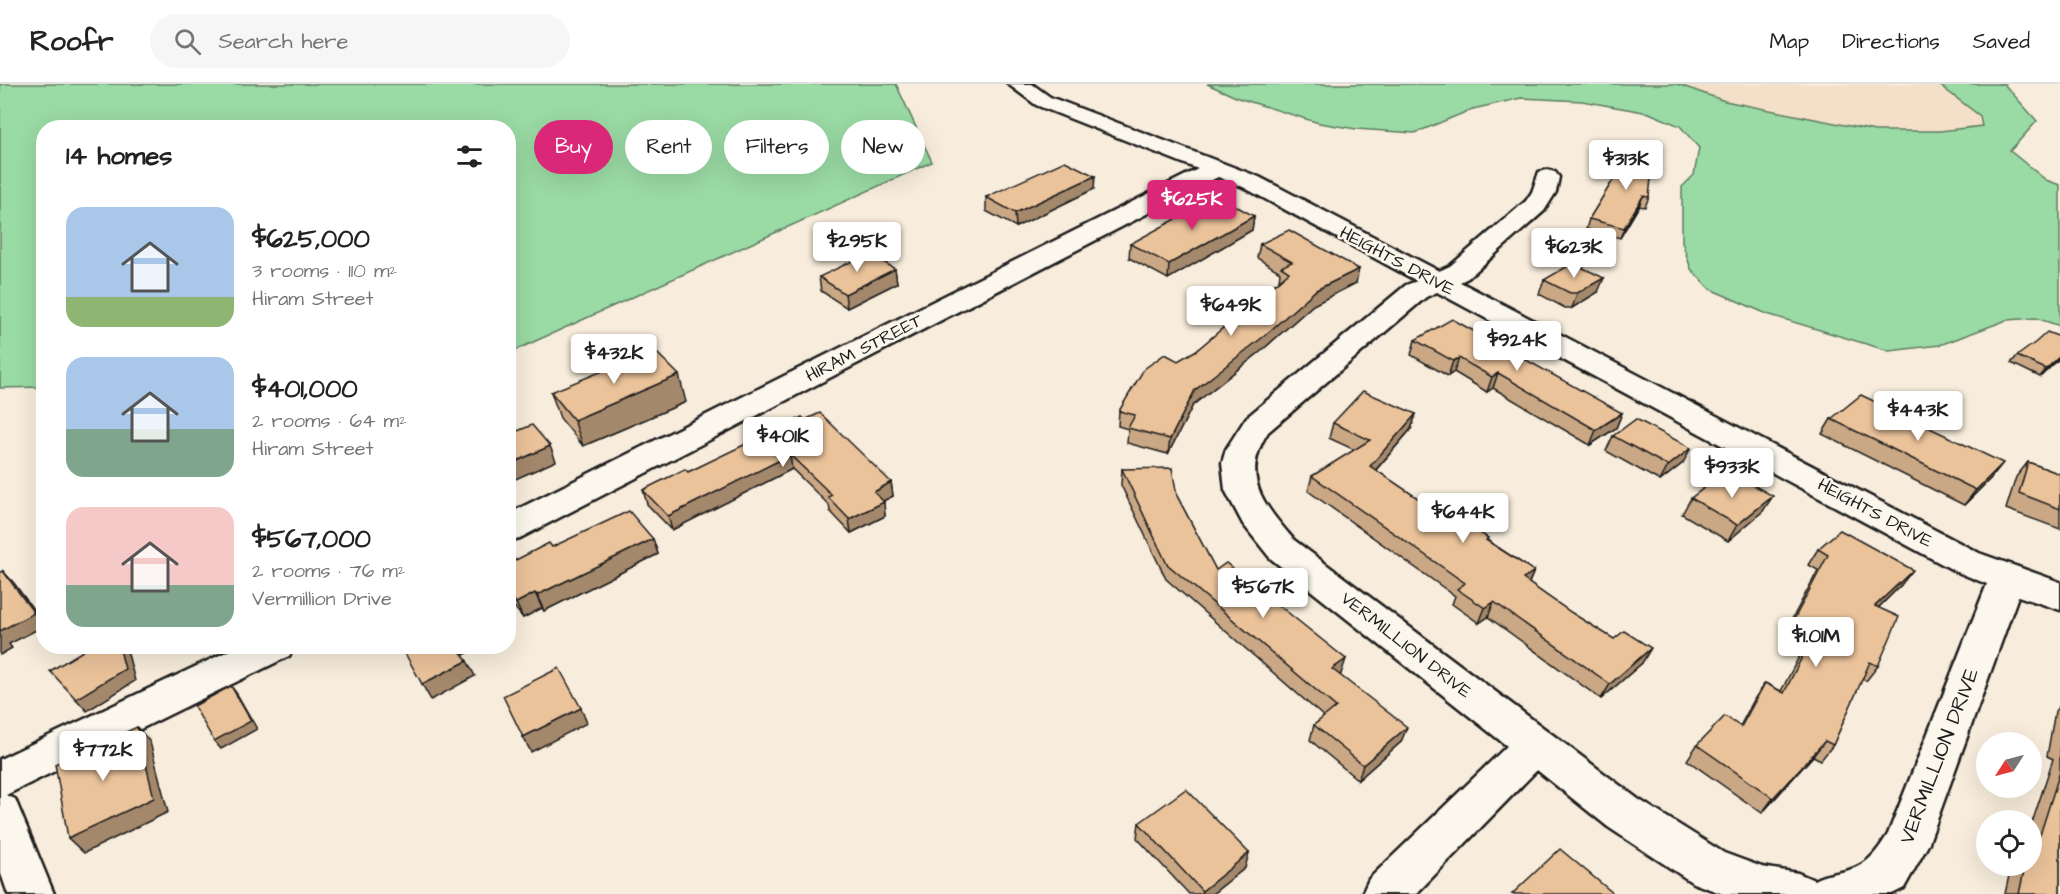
<!DOCTYPE html>
<html lang="en">
<head>
<meta charset="utf-8">
<style>
	:root { --surface:#fff; --page:#f6f6f6; --text:#222; --muted:#767676; --line:#e0e0e0; --accent:#db2777 }
	body { margin:0; font-family:"Architects Daughter",sans-serif; background:var(--page); color:var(--text); height:100vh; display:flex; flex-direction:column; font-size:22px; white-space:nowrap }
	* { box-sizing:border-box; margin:0 }
	p { font-size:20px; color:var(--muted) }
	.icon { flex:none; width:33px; height:33px; fill:none; stroke:currentColor; stroke-width:2; stroke-linecap:round; stroke-linejoin:round }
	.map { position:relative; flex:1; overflow:hidden }
	.panel { position:absolute; left:36px; top:36px; width:480px; height:534px; display:flex; flex-direction:column; background:var(--surface); border-radius:24px; box-shadow:0 6px 24px #0002 }
	.panel>* { flex:none }
	.top-card { position:absolute; left:534px; top:36px; width:570px; height:54px; display:flex; gap:12px }
	.needle { width:39px; rotate:234deg }
	.tools { position:absolute; left:1976px; top:648px; display:grid; gap:12px }
	.tools a { display:grid; place-items:center; width:66px; height:66px; border-radius:50%; background:var(--surface); box-shadow:0 6px 24px #0002; font-size:30px }
	.price { position:absolute; translate:-50% -51px; padding:0 14px; border-radius:6px; background:#fff; color:#222; font-size:20px; line-height:39px; filter:drop-shadow(0 2px 3px #0008) }
	.price::after { content:''; position:absolute; left:50%; top:36px; width:18px; height:14px; margin-left:-9px; background:inherit; clip-path:polygon(0 0,100% 0,50% 100%) }
	.price.selected { background:var(--accent); color:#fff }
	ul { padding:0; list-style:none }
	li { display:flex; align-items:center; gap:18px; height:150px; padding:0 30px }
	li span { display:grid; place-items:center; flex:none; width:168px; height:120px; border-radius:18px; color:#555 }
	li>.icon { margin-inline-start:auto }
	span .icon { width:72px; height:72px; fill:#fffc; stroke-width:1 }
	li b { font-size:26px }
	h2 { display:flex; justify-content:space-between; align-items:center; height:72px; padding:0 30px; font-size:26px }
	.pill { padding:0 21px; border-radius:27px; background:var(--surface); box-shadow:0 6px 24px #0002; font-size:21px; line-height:54px }
	.pill.selected { background:var(--accent); color:#fff }
	header { display:flex; align-items:center; gap:36px; box-sizing:border-box; height:84px; padding:0 30px; background:var(--surface); border-bottom:2px solid var(--line) }
	header strong { font-size:28px }
	nav { display:flex; gap:33px; margin-inline-start:auto; font-size:21px }
	.search { width:420px; height:54px; background:var(--page); display:flex; align-items:center; gap:15px; box-sizing:border-box; padding:0 21px; border-radius:33px; color:var(--muted); font-size:22px }
	.map>svg:first-child { display:block }
	.built { fill:#f4e0c8 }
	.green { fill:#9adaa4; stroke:#5b7b60; stroke-width:1.5 }
	.lines { fill:none; stroke-linecap:round; stroke-linejoin:round }
	.minor-casing { stroke:#1c1c1c; stroke-width:5 }
	.minor { fill:#fbf7ec; fill-rule:evenodd }
	.wall { fill:#caa885; stroke:#1c1c1c; stroke-width:1.5 }
	.shaded-wall { fill:#a4886c; stroke:#1c1c1c; stroke-width:1.5 }
	.building { fill:#ebc39b; stroke:#1c1c1c; stroke-width:1.5 }
	.labels { text-anchor:middle; dominant-baseline:central; stroke-width:5; stroke-linejoin:round; paint-order:stroke }
	.street-label { font-size:18px; fill:#1c1c1c; stroke:#fbf7ec }
	.near-street-label { font-size:21px; fill:#1c1c1c; stroke:#fbf7ec }
</style>
</head>
<body>
<header>
<strong>Roofr</strong>
<div class="search"><svg class="icon" aria-label="search" viewBox="0 0 24 24"><circle cx="10" cy="10" r="6"/><path d="M15 15l6 6"/></svg>Search here</div>
<nav><a>Map</a><a>Directions</a><a>Saved</a></nav>
</header>
<div class="map">
<svg width="2060" height="810" viewBox="0 0 2060 810">
	<rect width="100%" height="100%" fill="#f8eddc"/>
	<filter id="ink" filterUnits="userSpaceOnUse"><feTurbulence type="fractalNoise" baseFrequency=".0167" numOctaves="2"/><feDisplacementMap in="SourceGraphic" scale="12" xChannelSelector="R" yChannelSelector="G"/><feConvolveMatrix kernelMatrix="1 2 1 2 8 2 1 2 1" color-interpolation-filters="sRGB"/></filter>
	<g filter="url(#ink)">
		<polygon class="built" points="1678,0 1938,0 1980,32 1982,42 1940,47 1875,47 1725,17"/>
		<g class="green">
			<polygon points="0,0 896,0 932,78 509,269 508,44 44,44 43,303 0,304"/>
			<polygon points="1207,0 1677,0 1725,17 1875,47 1940,47 1982,42 1980,32 1938,0 2004,0 2037,37 2010,67 2046,96 2060,101 2060,242 2036,234 2007,236 1940,261 1889,267 1767,230 1710,205 1691,185 1682,158 1682,103 1694,91 1699,64 1680,42 1649,29 1582,17 1521,14 1473,25 1415,49 1356,45 1319,39 1238,14"/>
		</g>
		<g class="lines">
			<defs>
				<g id="minor">
					<path d="M1008,0H1032L1050,13L1259,93L1439,187L1450,182L1526,117L1532,108L1539,88L1547,86L1555,88L1559,93L1556,108L1544,127L1468,194L1460,198L1979,469L2060,498V526L2018,512L1928,761L1904,804L1892,810H1723L1693,799L1608,743L1537,686L1416,810H1362L1369,795L1507,662L1270,474L1243,440L1225,406L1222,379L1226,365L1246,334L1406,201L1417,197L1243,103L1218,93L520,454L508,457V430L1198,85L1036,21ZM1437,208L1955,487L1987,500L1888,750C1877,768 1868,781 1846,787C1835,790 1825,790 1814,796L1798,789L1762,783L1724,769L1638,715L1294,456C1264,421 1239,393 1268,348L1426,213Z"/>
					<polygon points="239,562 295,562 289,572 6,711 15,715 54,810 8,810 0,787 0,675"/>
				</g>
			</defs>
			<use href="#minor" class="minor-casing"/>
			<use href="#minor" class="minor"/>
		</g>
		<g class="wall">
			<polygon points="1633,64 1649,113 1645,123 1639,122 1620,154 1586,145 1589,135"/>
			<polygon points="1094,105 1016,143 986,127 986,113"/>
			<polygon points="1254,132 1252,146 1168,195 1129,174 1130,160"/>
			<polygon points="1260,160 1356,199 1313,221 1260,268 1193,321 1168,370 1127,359 1128,345 1118,342 1119,327 1178,277 1197,266 1279,197 1280,188 1257,174"/>
			<polygon points="895,185 897,199 847,224 821,207 819,193"/>
			<polygon points="1544,196 1598,208 1572,224 1565,224 1539,210"/>
			<polygon points="1415,256 1622,329 1616,344 1590,361 1493,304 1487,308 1454,288 1448,292 1411,271"/>
			<polygon points="2017,272 2060,274 2040,293 2011,279"/>
			<polygon points="551,308 686,318 583,362 560,334"/>
			<polygon points="1416,330 1411,345 1376,386 1431,423 1488,454 1487,456 1534,487 1529,499 1642,579 1601,615 1488,533 1479,539 1452,520 1455,512 1308,407 1312,392 1355,366 1329,354 1333,339"/>
			<polygon points="1831,335 1991,394 1964,421 1822,350"/>
			<polygon points="805,336 891,398 893,412 883,417 885,432 851,449 830,427 829,421 792,385 672,446 647,420 643,406 688,388"/>
			<polygon points="1613,352 1683,379 1660,397 1606,367"/>
			<polygon points="2028,378 2060,390 2060,445 2006,425 2016,393"/>
			<polygon points="1122,385 1177,412 1216,486 1341,590 1340,592 1401,658 1358,696 1310,656 1314,641 1324,633 1166,495 1121,401"/>
			<polygon points="1691,414 1763,427 1728,457 1682,430"/>
			<polygon points="653,455 658,470 544,527 542,524 523,534 508,515 508,480 552,463"/>
			<polygon points="1818,465 1901,501 1878,524 1878,582 1866,597 1862,595 1833,661 1821,676 1813,672 1762,729 1687,676 1697,661 1740,642 1755,614 1765,599 1781,607 1802,567 1781,556 1818,486 1808,481"/>
			<polygon points="2060,621 2060,810 2005,810 2011,782 2031,782 2031,742 2053,675 2047,672 2055,627"/>
			<polygon points="1139,739 1245,784 1212,810 1189,810 1137,754"/>
		</g>
		<g class="shaded-wall">
			<polygon points="1095,92 1094,105 1016,143 1015,129"/>
			<polygon points="1643,112 1639,122 1620,154 1624,144"/>
			<polygon points="1254,132 1252,146 1168,195 1169,180"/>
			<polygon points="895,185 897,199 847,224 845,210"/>
			<polygon points="1359,185 1356,199 1313,221 1260,268 1193,321 1168,370 1170,355 1195,306 1316,206"/>
			<polygon points="1604,194 1598,208 1572,224 1577,209"/>
			<polygon points="2060,272 2060,274 2040,293 2046,285"/>
			<polygon points="1459,274 1454,288 1448,292 1453,277"/>
			<polygon points="1498,289 1493,304 1487,308 1492,293"/>
			<polygon points="679,291 686,318 583,362 574,336"/>
			<polygon points="1622,329 1616,344 1590,361 1596,346"/>
			<polygon points="1416,330 1411,345 1366,397 1370,382"/>
			<polygon points="550,362 556,377 511,397 508,391 508,381"/>
			<polygon points="1691,364 1683,379 1660,397 1668,382"/>
			<polygon points="790,371 792,385 672,446 668,432"/>
			<polygon points="2003,379 1991,394 1964,421 1976,406"/>
			<polygon points="891,398 893,412 875,421 874,408"/>
			<polygon points="1773,412 1763,427 1728,457 1737,441"/>
			<polygon points="884,418 885,432 851,449 849,435"/>
			<polygon points="653,455 658,470 544,527 537,511"/>
			<polygon points="1913,486 1901,501 1864,538 1875,522"/>
			<polygon points="3,487 14,499 44,540 44,542 9,560 12,564 0,571 0,547"/>
			<polygon points="1534,487 1527,503 1523,495"/>
			<polygon points="535,509 542,524 523,534 516,519"/>
			<polygon points="1494,518 1488,533 1479,539 1485,524"/>
			<polygon points="119,562 126,562 135,597 87,627 76,615"/>
			<polygon points="457,562 481,562 462,572"/>
			<polygon points="1651,564 1642,579 1601,615 1610,600"/>
			<polygon points="1346,575 1341,590 1327,601 1332,585"/>
			<polygon points="467,577 475,592 431,616 422,600"/>
			<polygon points="231,602 237,610 257,645 221,665 214,657"/>
			<polygon points="581,624 587,639 531,668 523,653"/>
			<polygon points="137,643 150,658 168,728 84,769 68,754"/>
			<polygon points="1407,643 1401,658 1358,696 1363,681"/>
			<polygon points="1825,657 1813,672 1762,729 1773,714"/>
			<polygon points="1249,769 1245,784 1212,810 1201,810 1202,807"/>
		</g>
		<g class="building">
			<polygon points="1633,64 1653,76 1649,113 1643,112 1624,144 1589,135"/>
			<polygon points="1065,77 1095,92 1015,129 986,113"/>
			<polygon points="1223,115 1254,132 1169,180 1130,160 1176,135"/>
			<polygon points="1289,146 1359,185 1316,206 1263,253 1195,306 1170,355 1128,344 1135,331 1119,327 1144,285 1165,270 1178,277 1197,266 1289,188 1281,183 1292,178 1260,160"/>
			<polygon points="869,169 895,185 845,210 819,193"/>
			<polygon points="1573,179 1604,194 1577,209 1570,209 1544,196"/>
			<polygon points="1452,235 1622,329 1596,346 1498,289 1492,293 1459,274 1453,277 1415,256"/>
			<polygon points="2047,248 2060,253 2060,272 2046,285 2017,272 2036,258"/>
			<polygon points="654,266 679,291 574,336 551,308"/>
			<polygon points="1363,307 1416,330 1370,382 1431,423 1436,420 1488,454 1486,456 1534,487 1523,495 1572,529 1614,555 1624,547 1651,564 1610,600 1494,518 1485,524 1457,505 1465,499 1312,392 1370,356 1333,339"/>
			<polygon points="1861,311 2003,379 1976,406 1831,335"/>
			<polygon points="820,329 891,398 874,408 884,418 849,435 828,413 832,411 790,371 668,432 643,406 685,385 688,388 802,333 805,336"/>
			<polygon points="1636,335 1691,364 1668,382 1613,352"/>
			<polygon points="532,341 550,362 508,381 508,351"/>
			<polygon points="2028,378 2060,390 2060,425 2019,409"/>
			<polygon points="1172,384 1177,412 1216,486 1226,479 1346,575 1332,585 1407,643 1363,681 1314,641 1336,623 1167,480 1122,385"/>
			<polygon points="1721,391 1741,401 1746,397 1773,412 1737,441 1691,414"/>
			<polygon points="629,427 653,455 537,511 535,509 516,519 508,509 508,480 549,459 552,463"/>
			<polygon points="1840,446 1913,486 1875,522 1899,533 1878,582 1870,578 1833,661 1825,657 1773,714 1697,661 1725,632 1741,643 1765,599 1784,609 1813,551 1791,541 1828,471 1818,465"/>
			<polygon points="3,487 34,529 0,547 0,488"/>
			<polygon points="91,562 119,562 125,585 76,615 50,587"/>
			<polygon points="401,562 457,562 467,577 422,600"/>
			<polygon points="559,584 581,624 523,653 503,612"/>
			<polygon points="231,602 251,637 214,657 194,622"/>
			<polygon points="137,643 154,714 68,754 55,680"/>
			<polygon points="2060,688 2060,810 2019,810 2025,782 2031,782 2031,752 2032,747 2040,751"/>
			<polygon points="1186,705 1249,769 1202,807 1139,739"/>
			<polygon points="1560,765 1614,810 1512,810"/>
		</g>
	</g>
	<g class="labels">
		<g class="street-label">
			<text transform="translate(1397 177) rotate(28)">HEIGHTS DRIVE</text>
			<text transform="translate(864 264) rotate(-27)">HIRAM STREET</text>
			<text transform="translate(1875 429) rotate(28)">HEIGHTS DRIVE</text>
			<text transform="translate(1406 561) rotate(38)">VERMILLION DRIVE</text>
		</g>
		<g class="near-street-label">
			<text transform="translate(1939 672) rotate(-69)">VERMILLION DRIVE</text>
		</g>
	</g>
</svg>
<div class="tools">
<a><svg class="needle" viewBox="-14 -14 28 28"><path d="M0-13l5 13h-10z" fill="#e53935"/><path d="M0 13l5-13h-10z" fill="#767676"/></svg></a>
<a><svg class="icon" aria-label="locate" viewBox="0 0 24 24"><circle cx="12" cy="12" r="6"/><path d="M12 2v4M12 18v4M2 12h4M18 12h4"/></svg></a>
</div>
<b class="price" style="left:1626px;top:107px">$313K</b>
<b class="price selected" style="left:1192px;top:147px">$625K</b>
<b class="price" style="left:857px;top:189px">$295K</b>
<b class="price" style="left:1574px;top:195px">$623K</b>
<b class="price" style="left:1231px;top:253px">$649K</b>
<b class="price" style="left:1517px;top:288px">$924K</b>
<b class="price" style="left:614px;top:301px">$432K</b>
<b class="price" style="left:1918px;top:358px">$443K</b>
<b class="price" style="left:783px;top:384px">$401K</b>
<b class="price" style="left:1732px;top:415px">$933K</b>
<b class="price" style="left:1463px;top:460px">$644K</b>
<b class="price" style="left:1263px;top:535px">$567K</b>
<b class="price" style="left:1816px;top:584px">$1.01M</b>
<b class="price" style="left:103px;top:698px">$772K</b>
<div class="top-card">
<a class="pill selected">Buy</a>
<a class="pill">Rent</a>
<a class="pill">Filters</a>
<a class="pill">New</a>
</div>
<section class="panel">
<h2>14 homes<svg class="icon" aria-label="filters" viewBox="0 0 24 24"><path d="M4 7h16M4 17h16"/><circle cx="9" cy="7" r="2"/><circle cx="15" cy="17" r="2"/></svg></h2>
<ul>
<li><span style="background:linear-gradient(#a9c7e8 75%,#8fb573 0)"><svg class="icon" aria-label="home" viewBox="0 0 24 24"><path d="M3 11l9-7 9 7M6 9v11h12V9"/></svg></span><div><b>$625,000</b><p>3 rooms · 110 m²</p><p>Hiram Street</p></div></li>
<li><span style="background:linear-gradient(#a9c7e8 60%,#7fa58c 0)"><svg class="icon" aria-label="home" viewBox="0 0 24 24"><path d="M3 11l9-7 9 7M6 9v11h12V9"/></svg></span><div><b>$401,000</b><p>2 rooms · 64 m²</p><p>Hiram Street</p></div></li>
<li><span style="background:linear-gradient(#f6c9c9 65%,#7fa58c 0)"><svg class="icon" aria-label="home" viewBox="0 0 24 24"><path d="M3 11l9-7 9 7M6 9v11h12V9"/></svg></span><div><b>$567,000</b><p>2 rooms · 76 m²</p><p>Vermillion Drive</p></div></li>
</ul>
</section>
</div>
</body>
</html>
